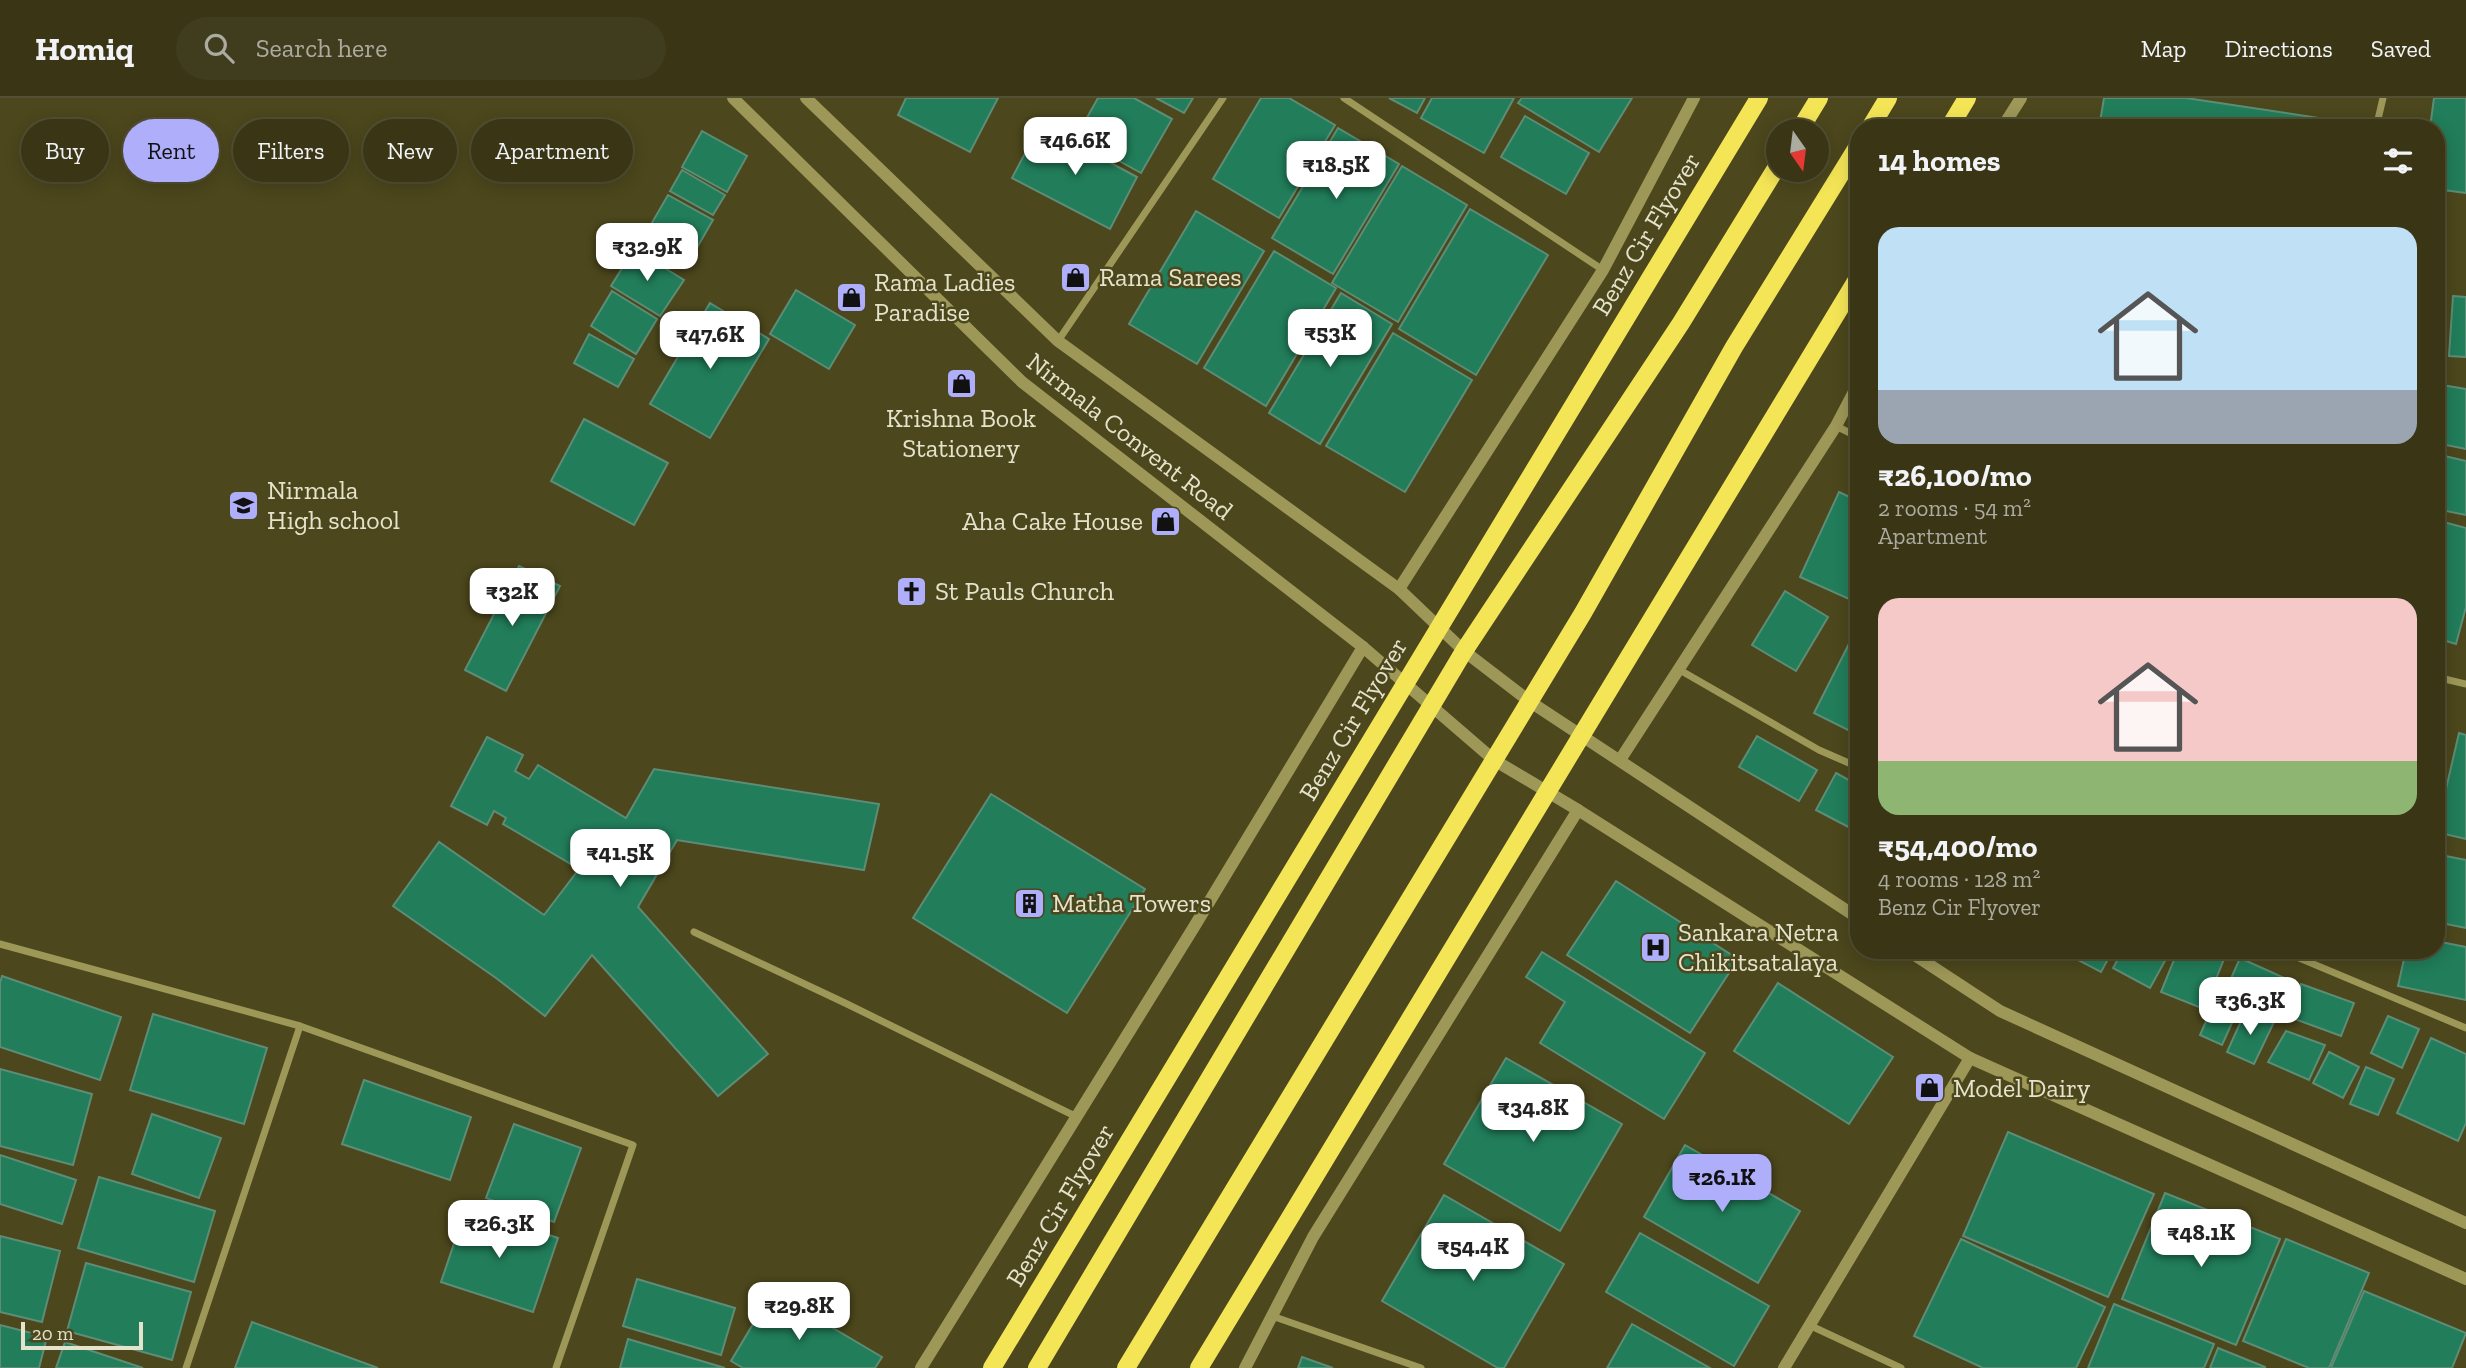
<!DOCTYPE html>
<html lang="en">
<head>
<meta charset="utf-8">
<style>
	:root { --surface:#393515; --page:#403d1e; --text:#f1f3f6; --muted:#ababa0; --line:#535034; --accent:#aeaefb }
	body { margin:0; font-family:"Zilla Slab",serif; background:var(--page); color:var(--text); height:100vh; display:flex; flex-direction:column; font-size:26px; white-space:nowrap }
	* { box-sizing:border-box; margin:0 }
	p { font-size:23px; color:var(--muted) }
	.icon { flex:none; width:38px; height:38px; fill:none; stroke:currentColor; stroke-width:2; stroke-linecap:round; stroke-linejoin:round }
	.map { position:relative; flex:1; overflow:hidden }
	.sheet { position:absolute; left:1850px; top:21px; width:595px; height:840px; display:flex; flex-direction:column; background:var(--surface); border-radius:28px; box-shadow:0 4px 18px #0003,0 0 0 2px var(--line) }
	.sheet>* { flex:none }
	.top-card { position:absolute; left:21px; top:21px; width:665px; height:63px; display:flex; gap:14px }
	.needle { width:46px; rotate:166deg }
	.tools { position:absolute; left:1766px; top:21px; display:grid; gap:14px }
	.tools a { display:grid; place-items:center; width:63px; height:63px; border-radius:50%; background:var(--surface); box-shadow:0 4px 18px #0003,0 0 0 2px var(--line); font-size:35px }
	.scale { position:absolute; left:21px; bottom:18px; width:122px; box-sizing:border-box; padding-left:7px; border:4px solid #e5e3cc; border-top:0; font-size:19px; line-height:24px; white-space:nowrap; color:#e5e3cc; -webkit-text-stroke:5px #4c471c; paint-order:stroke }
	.price { position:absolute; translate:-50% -60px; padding:0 16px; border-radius:14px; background:#fff; color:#222; font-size:23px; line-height:46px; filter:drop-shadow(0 2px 4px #0008) }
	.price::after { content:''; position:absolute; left:50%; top:42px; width:21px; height:16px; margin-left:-10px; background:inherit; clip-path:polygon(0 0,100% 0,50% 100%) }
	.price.on { background:var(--accent); color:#111 }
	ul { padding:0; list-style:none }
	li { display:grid; align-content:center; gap:14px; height:371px; padding:0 28px }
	li span { display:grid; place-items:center; height:217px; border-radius:21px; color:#555 }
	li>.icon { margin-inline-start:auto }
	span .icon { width:126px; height:126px; fill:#fffc; stroke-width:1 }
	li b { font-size:30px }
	h2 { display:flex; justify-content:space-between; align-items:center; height:84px; padding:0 28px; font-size:30px }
	.pill { padding:0 24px; border-radius:32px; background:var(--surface); box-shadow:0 4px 18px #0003,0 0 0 2px var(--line); font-size:24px; line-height:63px }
	.pill.on { background:var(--accent); color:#111 }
	header { display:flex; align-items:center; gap:42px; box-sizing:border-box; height:98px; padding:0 35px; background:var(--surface); border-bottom:2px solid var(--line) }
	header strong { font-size:33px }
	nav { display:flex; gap:38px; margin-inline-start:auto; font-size:24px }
	.search { width:490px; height:63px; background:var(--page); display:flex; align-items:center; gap:18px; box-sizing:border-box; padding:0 24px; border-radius:38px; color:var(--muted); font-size:26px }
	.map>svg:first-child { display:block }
	.building { fill:#217d5a; stroke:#5d8d76; stroke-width:2 }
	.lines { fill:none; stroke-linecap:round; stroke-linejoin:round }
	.minor { stroke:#9d9758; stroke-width:7 }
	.tertiary { stroke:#9d9758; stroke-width:12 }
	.primary { stroke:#f4e557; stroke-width:18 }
	.primary-bridge { stroke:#f4e557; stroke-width:18 }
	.labels { text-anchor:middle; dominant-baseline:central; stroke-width:5; stroke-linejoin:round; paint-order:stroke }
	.street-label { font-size:26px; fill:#e5e3cc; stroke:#4c471c }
	.poi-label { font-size:26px; fill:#e5e3cc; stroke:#4c471c; text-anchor:start }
</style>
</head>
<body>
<header>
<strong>Homiq</strong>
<div class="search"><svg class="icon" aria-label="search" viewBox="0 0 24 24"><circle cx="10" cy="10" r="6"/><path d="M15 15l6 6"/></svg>Search here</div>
<nav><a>Map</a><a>Directions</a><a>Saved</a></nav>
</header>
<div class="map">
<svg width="2466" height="1270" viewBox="0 0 2466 1270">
	<rect width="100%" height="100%" fill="#4c471c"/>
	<g class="building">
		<polygon points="906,0 998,0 970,54 898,17"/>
		<polygon points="1098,0 1134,0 1172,21 1141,75 1076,39"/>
		<polygon points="1156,0 1193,0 1184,15"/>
		<polygon points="1261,0 1289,0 1335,27 1279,120 1213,81"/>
		<polygon points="1389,0 1425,0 1417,15"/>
		<polygon points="1432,0 1514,0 1484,55 1421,20"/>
		<polygon points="1522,0 1632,0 1599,54 1518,5"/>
		<polygon points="2104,0 2186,0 2339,23 2338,30 2099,30"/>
		<polygon points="2434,0 2466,0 2466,95 2436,91 2436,30 2430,30"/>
		<polygon points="1525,18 1589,55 1566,96 1501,59"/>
		<polygon points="1040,27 1137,79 1110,131 1012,80"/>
		<polygon points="1338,30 1399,66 1333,176 1272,140"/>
		<polygon points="702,33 747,58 727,94 682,69"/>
		<polygon points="1402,68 1467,107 1398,224 1332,185"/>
		<polygon points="682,72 725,97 713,117 670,93"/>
		<polygon points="668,97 713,122 691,160 646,135"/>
		<polygon points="1470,111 1548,157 1476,277 1399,231"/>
		<polygon points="1196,113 1264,153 1197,266 1129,226"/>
		<polygon points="634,151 684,182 660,218 611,188"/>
		<polygon points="1274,153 1336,190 1266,308 1204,270"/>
		<polygon points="796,192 855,227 829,271 770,236"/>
		<polygon points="612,193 657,221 636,256 591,228"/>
		<polygon points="1341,195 1392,226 1320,346 1269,315"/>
		<polygon points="2453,198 2466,199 2466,259 2449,258"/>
		<polygon points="710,205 769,241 710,340 650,306"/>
		<polygon points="1393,235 1472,282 1405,394 1326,348"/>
		<polygon points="589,236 634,261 618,289 574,265"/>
		<polygon points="2436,286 2466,291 2466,351 2436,345"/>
		<polygon points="584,321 668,365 634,427 551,383"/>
		<polygon points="2436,356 2466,363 2466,417 2436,411"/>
		<polygon points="1839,394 1858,403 1858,505 1800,479"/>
		<polygon points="2436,422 2466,430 2466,509 2456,546 2436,540"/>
		<polygon points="519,468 560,488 506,593 465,572"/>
		<polygon points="1785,493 1828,519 1796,573 1752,547"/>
		<polygon points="1858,528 1858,637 1814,615"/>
		<polygon points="2436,624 2441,625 2436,648"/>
		<polygon points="2459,635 2466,637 2466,741 2436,734"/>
		<polygon points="1757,638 1817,672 1799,703 1739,669"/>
		<polygon points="487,639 523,657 515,673 529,681 538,667 626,720 654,671 879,706 864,772 677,742 638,809 768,956 718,998 592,857 545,918 496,880 393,808 439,744 544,817 579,771 503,726 506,720 494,713 487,727 451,708"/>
		<polygon points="1836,675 1858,687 1858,734 1816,712"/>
		<polygon points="991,696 1145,791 1067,915 913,820"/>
		<polygon points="2436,756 2466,762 2466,830 2436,824"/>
		<polygon points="1616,783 1738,861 1690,935 1567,857"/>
		<polygon points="2436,843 2466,849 2466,902 2398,888 2406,852 2436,852"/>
		<polygon points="2059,852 2113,852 2101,874"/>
		<polygon points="2123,852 2171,852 2150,890 2113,870"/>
		<polygon points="2178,852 2217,852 2226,856 2204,911 2161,894"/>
		<polygon points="1542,854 1705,955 1664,1021 1540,945 1565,904 1526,879"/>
		<polygon points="2240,860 2291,883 2276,916 2225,894"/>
		<polygon points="2,878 121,919 100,982 0,949 0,885"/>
		<polygon points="1778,885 1893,959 1849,1026 1734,953"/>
		<polygon points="2301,886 2354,905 2341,938 2289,919"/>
		<polygon points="2215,903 2237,914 2222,947 2200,937"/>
		<polygon points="2246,912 2274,924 2254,966 2227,954"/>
		<polygon points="153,916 267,950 244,1026 130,992"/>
		<polygon points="2388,918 2419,931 2402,970 2371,955"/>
		<polygon points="2286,933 2325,947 2309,982 2268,964"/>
		<polygon points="2431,940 2466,956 2466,1025 2458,1043 2397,1015"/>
		<polygon points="2329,954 2359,969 2343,1000 2313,985"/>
		<polygon points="1506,960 1622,1026 1560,1133 1444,1066"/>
		<polygon points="2366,969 2394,981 2378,1017 2350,1006"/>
		<polygon points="0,971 92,996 73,1067 0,1048"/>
		<polygon points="364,982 471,1019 450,1082 342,1046"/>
		<polygon points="152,1016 221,1040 199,1100 132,1076"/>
		<polygon points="514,1026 581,1050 554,1124 486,1100"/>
		<polygon points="2008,1034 2154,1096 2108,1199 1963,1138"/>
		<polygon points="1685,1047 1800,1113 1758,1185 1644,1119"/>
		<polygon points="0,1057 76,1082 62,1126 0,1106"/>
		<polygon points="99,1079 215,1113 194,1184 78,1150"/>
		<polygon points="2165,1095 2280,1141 2236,1247 2122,1201"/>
		<polygon points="1444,1097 1564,1166 1504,1270 1498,1270 1382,1203"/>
		<polygon points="466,1110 558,1140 533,1214 441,1184"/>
		<polygon points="1640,1135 1769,1208 1734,1268 1606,1194"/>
		<polygon points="0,1138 60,1153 42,1224 0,1214"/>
		<polygon points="1961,1141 2105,1209 2076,1270 1983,1270 1914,1238"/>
		<polygon points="2286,1141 2369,1175 2329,1270 2309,1270 2243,1243"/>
		<polygon points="86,1165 191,1194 172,1262 67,1233"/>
		<polygon points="637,1181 735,1210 721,1257 623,1228"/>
		<polygon points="2364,1193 2466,1235 2452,1270 2331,1270"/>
		<polygon points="772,1194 882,1259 875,1270 743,1270 731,1263"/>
		<polygon points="2114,1206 2214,1246 2204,1270 2088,1270"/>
		<polygon points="252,1224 378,1270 235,1270"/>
		<polygon points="1632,1226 1710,1270 1607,1270"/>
		<polygon points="0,1227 47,1239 39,1270 0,1270"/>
		<polygon points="628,1241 725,1270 620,1270"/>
		<polygon points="65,1244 143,1270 56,1270"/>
		<polygon points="2218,1250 2265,1269 2265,1270 2210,1270"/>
		<polygon points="1302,1259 1333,1270 1298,1270"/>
	</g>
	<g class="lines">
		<g class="minor">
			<polyline points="1344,0 1603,172"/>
			<polyline points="2376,30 2383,0"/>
			<polyline points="1058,243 1223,0"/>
			<polyline points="1836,328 1858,339"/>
			<polyline points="1678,571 1819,652 1858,669"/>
			<polyline points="2436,579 2466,586"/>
			<polyline points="694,834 845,905 1077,1019"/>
			<polyline points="0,846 300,928 633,1047 556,1270"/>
			<polyline points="2280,852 2466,930"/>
			<polyline points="1272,1218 1421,1270"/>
			<polyline points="1809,1227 1901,1270"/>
			<polyline points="186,1270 300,928"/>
		</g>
		<g class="tertiary">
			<polyline points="733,0 1022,284 1363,549 1494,662 1578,712 1970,960 2466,1181"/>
			<polyline points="806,0 1058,243 1399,491 1464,553 1529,603 1858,820"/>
			<polyline points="2002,30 2021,0"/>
			<polyline points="1399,491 1603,172 1694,0"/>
			<polyline points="1620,662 1836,328 1858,286"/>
			<polyline points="1907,852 2000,913 2466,1125"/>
			<polyline points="921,1270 1194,829 1363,549"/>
			<polyline points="1245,1270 1313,1139 1578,712"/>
			<polyline points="1784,1270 1970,960"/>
		</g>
		<g class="primary">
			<polyline points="1870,30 1888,0"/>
			<polyline points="1949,30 1967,0"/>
			<polyline points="1799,33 1819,0"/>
			<polyline points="1037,1270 1464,553 1681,225 1778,67"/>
			<polyline points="1126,1270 1583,515 1734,249 1858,48"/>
		</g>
		<g class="primary-bridge">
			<polyline points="992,1270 1759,0"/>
			<polyline points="1199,1270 1858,180"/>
		</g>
	</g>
	<defs>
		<symbol id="shop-square" viewBox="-11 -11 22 22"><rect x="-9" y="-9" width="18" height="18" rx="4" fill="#aeaefb" stroke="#4c471c"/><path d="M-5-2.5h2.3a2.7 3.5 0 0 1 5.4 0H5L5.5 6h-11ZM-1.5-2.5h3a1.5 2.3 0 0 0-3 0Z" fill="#111"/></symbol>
		<symbol id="school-square" viewBox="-11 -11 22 22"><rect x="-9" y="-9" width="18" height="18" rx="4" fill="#aeaefb" stroke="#4c471c"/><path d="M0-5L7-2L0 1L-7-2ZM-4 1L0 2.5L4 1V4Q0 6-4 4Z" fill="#111"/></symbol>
		<symbol id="church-square" viewBox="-11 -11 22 22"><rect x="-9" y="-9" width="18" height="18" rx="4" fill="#aeaefb" stroke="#4c471c"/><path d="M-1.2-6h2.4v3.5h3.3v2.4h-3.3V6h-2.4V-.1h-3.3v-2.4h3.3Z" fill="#111"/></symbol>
		<symbol id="building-square" viewBox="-11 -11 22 22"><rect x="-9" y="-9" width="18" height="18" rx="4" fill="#aeaefb" stroke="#4c471c"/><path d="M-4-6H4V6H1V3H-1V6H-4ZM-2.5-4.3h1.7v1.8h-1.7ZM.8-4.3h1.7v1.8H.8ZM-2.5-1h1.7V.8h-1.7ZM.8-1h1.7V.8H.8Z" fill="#111"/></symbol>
		<symbol id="hospital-square" viewBox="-11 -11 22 22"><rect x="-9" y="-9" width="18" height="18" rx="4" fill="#aeaefb" stroke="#4c471c"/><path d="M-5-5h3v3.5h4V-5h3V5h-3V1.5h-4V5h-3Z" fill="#111"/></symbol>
	</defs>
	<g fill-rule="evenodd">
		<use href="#shop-square" x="1058" y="162" width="35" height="35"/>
		<use href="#shop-square" x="834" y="182" width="35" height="35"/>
		<use href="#shop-square" x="944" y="268" width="35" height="35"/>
		<use href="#school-square" x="226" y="390" width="35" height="35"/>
		<use href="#shop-square" x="1148" y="406" width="35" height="35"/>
		<use href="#church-square" x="894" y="476" width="35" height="35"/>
		<use href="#building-square" x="1012" y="788" width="35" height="35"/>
		<use href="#hospital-square" x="1638" y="832" width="35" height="35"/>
		<use href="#shop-square" x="1912" y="972" width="35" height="35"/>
	</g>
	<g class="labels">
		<g class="street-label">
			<text transform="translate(1646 136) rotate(-59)">Benz Cir Flyover</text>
			<text transform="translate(1130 338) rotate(38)">Nirmala Convent Road</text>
			<text transform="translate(1353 621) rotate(-59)">Benz Cir Flyover</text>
			<text transform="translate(1060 1107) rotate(-59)">Benz Cir Flyover</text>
		</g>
		<g class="poi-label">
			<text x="1099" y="179">Rama Sarees</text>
			<text x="874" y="184">Rama Ladies<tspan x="874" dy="30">Paradise</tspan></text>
			<text x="961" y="320" text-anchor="middle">Krishna Book<tspan x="961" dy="30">Stationery</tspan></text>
			<text x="267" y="392">Nirmala<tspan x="267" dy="30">High school</tspan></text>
			<text x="1143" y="423" text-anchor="end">Aha Cake House</text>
			<text x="935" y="493">St Pauls Church</text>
			<text x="1052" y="805">Matha Towers</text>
			<text x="1678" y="834">Sankara Netra<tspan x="1678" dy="30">Chikitsatalaya</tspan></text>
			<text x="1953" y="990">Model Dairy</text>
		</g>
	</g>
</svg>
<div class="tools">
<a><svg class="needle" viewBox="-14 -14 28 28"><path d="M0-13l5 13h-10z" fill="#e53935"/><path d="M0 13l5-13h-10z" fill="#ababa0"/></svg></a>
</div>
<div class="scale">20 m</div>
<b class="price" style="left:1075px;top:79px">₹46.6K</b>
<b class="price" style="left:1336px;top:103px">₹18.5K</b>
<b class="price" style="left:647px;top:185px">₹32.9K</b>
<b class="price" style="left:1330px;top:271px">₹53K</b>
<b class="price" style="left:710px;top:273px">₹47.6K</b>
<b class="price" style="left:512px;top:530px">₹32K</b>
<b class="price" style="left:620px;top:791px">₹41.5K</b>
<b class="price" style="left:2250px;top:939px">₹36.3K</b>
<b class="price" style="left:1533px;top:1046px">₹34.8K</b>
<b class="price on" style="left:1722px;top:1116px">₹26.1K</b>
<b class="price" style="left:499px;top:1162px">₹26.3K</b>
<b class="price" style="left:2201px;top:1171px">₹48.1K</b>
<b class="price" style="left:1473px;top:1185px">₹54.4K</b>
<b class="price" style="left:799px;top:1244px">₹29.8K</b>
<div class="top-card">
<a class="pill">Buy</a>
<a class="pill on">Rent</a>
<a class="pill">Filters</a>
<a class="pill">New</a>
<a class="pill">Apartment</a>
</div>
<section class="sheet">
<h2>14 homes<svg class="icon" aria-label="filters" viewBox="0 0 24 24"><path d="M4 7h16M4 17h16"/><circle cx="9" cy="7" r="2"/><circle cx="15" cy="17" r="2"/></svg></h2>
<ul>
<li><span style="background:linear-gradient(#bfe0f5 75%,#9aa5b1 0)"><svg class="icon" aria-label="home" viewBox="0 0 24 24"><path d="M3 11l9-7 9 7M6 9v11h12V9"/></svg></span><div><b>₹26,100/mo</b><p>2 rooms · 54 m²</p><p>Apartment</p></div></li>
<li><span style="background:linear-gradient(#f6c9c9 75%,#8fb573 0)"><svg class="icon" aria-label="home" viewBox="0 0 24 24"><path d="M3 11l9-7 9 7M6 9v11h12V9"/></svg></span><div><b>₹54,400/mo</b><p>4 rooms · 128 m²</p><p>Benz Cir Flyover</p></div></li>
</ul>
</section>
</div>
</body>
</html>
